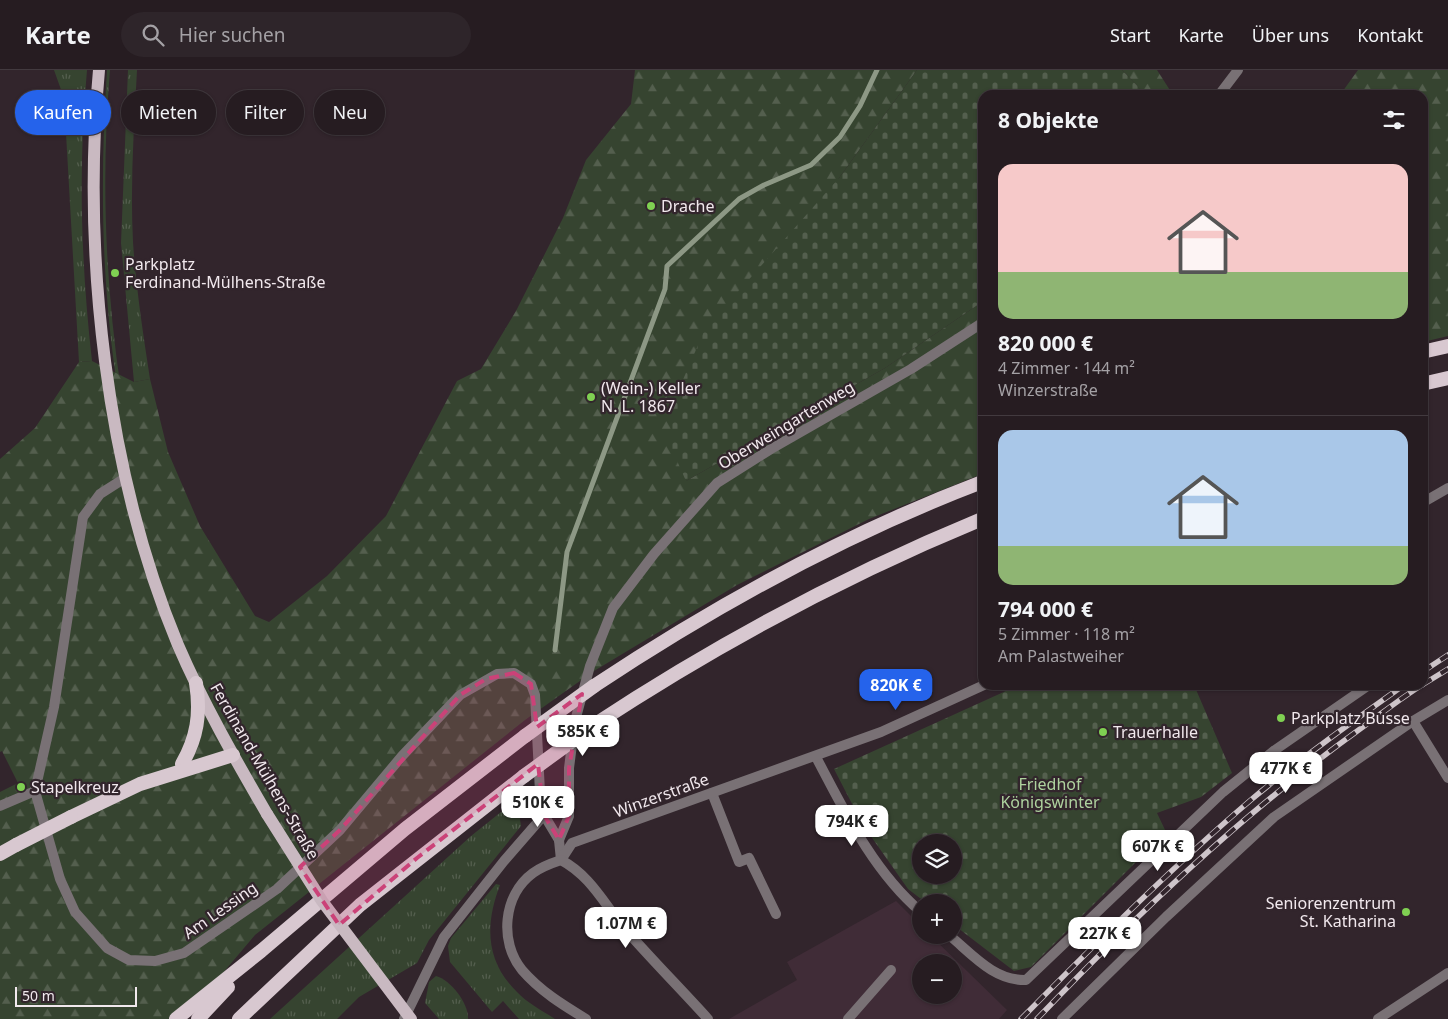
<!DOCTYPE html>
<html lang="de">
<head>
<meta charset="utf-8">
<style>
	:root { --surface:#261c21; --page:#2e252a; --text:#f1f3f6; --muted:#a4a1a5; --line:#423a3f; --accent:#2563eb }
	body { margin:0; font-family:"Noto Sans",sans-serif; background:var(--page); color:var(--text); height:100vh; display:flex; flex-direction:column; font-size:19px; white-space:nowrap }
	* { box-sizing:border-box; margin:0 }
	p { font-size:16px; color:var(--muted) }
	.icon { flex:none; width:28px; height:28px; fill:none; stroke:currentColor; stroke-width:2; stroke-linecap:round; stroke-linejoin:round }
	.map { position:relative; flex:1; overflow:hidden }
	.panel { position:absolute; left:978px; top:20px; width:450px; height:600px; display:flex; flex-direction:column; background:var(--surface); border-radius:15px; box-shadow:0 1px 4px #0004,0 0 0 1px var(--line) }
	.panel>* { flex:none }
	.top-card { position:absolute; left:15px; top:20px; width:475px; height:45px; display:flex; gap:10px }
	.fabs { position:absolute; left:912px; top:764px; display:grid; gap:10px }
	.fabs a { display:grid; place-items:center; width:50px; height:50px; border-radius:50%; background:var(--surface); box-shadow:0 1px 4px #0004,0 0 0 1px var(--line); font-size:25px }
	.scale { position:absolute; left:15px; bottom:12px; width:122px; box-sizing:border-box; padding-left:5px; border:2px solid #f1e8ed; border-top:0; font-size:14px; line-height:18px; white-space:nowrap; color:#f1e8ed; -webkit-text-stroke:4px #32252c; paint-order:stroke }
	.price { position:absolute; translate:-50% -42px; padding:0 11px; border-radius:10px; background:#fff; color:#222; font-size:16px; line-height:32px; filter:drop-shadow(0 1px 2px #0008) }
	.price::after { content:''; position:absolute; left:50%; top:30px; width:15px; height:11px; margin-left:-8px; background:inherit; clip-path:polygon(0 0,100% 0,50% 100%) }
	.price.current { background:var(--accent); color:#fff }
	ul { padding:0; list-style:none }
	li { display:grid; align-content:center; gap:10px; height:265px; padding:0 20px }
	li+li { border-top:1px solid var(--line) }
	li span { display:grid; place-items:center; height:155px; border-radius:15px; color:#555 }
	li>.icon { margin-inline-start:auto }
	span .icon { width:90px; height:90px; fill:#fffc; stroke-width:1 }
	li b { font-size:21px }
	h2 { display:flex; justify-content:space-between; align-items:center; height:60px; padding:0 20px; font-size:21px }
	.tag { padding:0 18px; border-radius:22px; background:var(--surface); box-shadow:0 1px 4px #0004,0 0 0 1px var(--line); font-size:18px; line-height:45px }
	.tag.current { background:var(--accent); color:#fff }
	header { display:flex; align-items:center; gap:30px; box-sizing:border-box; height:70px; padding:0 25px; background:var(--surface); border-bottom:1px solid var(--line) }
	header strong { font-size:24px }
	nav { display:flex; gap:28px; margin-inline-start:auto; font-size:18px }
	.search { width:350px; height:45px; background:var(--page); display:flex; align-items:center; gap:12px; box-sizing:border-box; padding:0 18px; border-radius:28px; color:var(--muted); font-size:19px }
	.map>svg:first-child { display:block }
	.built { fill:#402c37; fill-rule:evenodd }
	.grass { fill:url(#grass-tufts) }
	.forest { fill:url(#forest-firs) }
	.cemetery { fill:url(#cemetery-stones); fill-rule:evenodd }
	.lines { fill:none; stroke-linecap:round; stroke-linejoin:round }
	.stream { stroke:#8d9885; stroke-width:5 }
	.service { stroke:#797175; stroke-width:10 }
	.minor { stroke:#797175; stroke-width:10 }
	.tertiary { stroke:#797175; stroke-width:10 }
	.primary { stroke:#c9b9c1; stroke-width:12 }
	.trunk { stroke:#d8c8d0; stroke-width:14 }
	.rail-casing { stroke:#cec5ca; stroke-width:5.5 }
	.rail { stroke:#32252c; stroke-width:4; stroke-dasharray:11; stroke-linecap:butt }
	.primary-bridge { stroke:#c9b9c1; stroke-width:12 }
	.trunk-bridge { stroke:#d8c8d0; stroke-width:14 }
	.marked { fill:#cb4278; fill-opacity:0.2; stroke:#cb4278; stroke-width:4; stroke-dasharray:10 6; stroke-linejoin:round }
	.poi-dot { fill:#7fd052; stroke:#32252c; stroke-width:2 }
	.labels { text-anchor:middle; dominant-baseline:central; stroke-width:4.5; stroke-linejoin:round; paint-order:stroke }
	.poi-label { font-size:16px; fill:#f1e8ed; stroke:#32252c; text-anchor:start }
	.street-label { font-size:16px; fill:#f1e8ed; stroke:#32252c }
	.park-label { font-size:16px; fill:#aed29e; stroke:#32252c }
</style>
</head>
<body>
<header>
<strong>Karte</strong>
<div class="search"><svg class="icon" aria-label="search" viewBox="0 0 24 24"><circle cx="10" cy="10" r="6"/><path d="M15 15l6 6"/></svg>Hier suchen</div>
<nav><a>Start</a><a>Karte</a><a>Über uns</a><a>Kontakt</a></nav>
</header>
<div class="map">
<svg width="1448" height="949" viewBox="0 0 1448 949">
	<defs>
		<pattern id="grass-tufts" width="24" height="20" patternUnits="userSpaceOnUse" patternTransform="scale(1.25)"><rect width="24" height="20" fill="#364430"/><path d="M3 7l-1-3M5 7V3M7 7l1-3M15 17l-1-3M17 17v-4M19 17l1-3" fill="none" stroke="#545f4e"/></pattern>
		<pattern id="forest-firs" width="22" height="20" patternUnits="userSpaceOnUse" patternTransform="scale(1.25)"><rect width="22" height="20" fill="#364430"/><path d="M5 1l3.5 6h-7zM16 11l3.5 6h-7z" fill="#545f4e"/></pattern>
		<pattern id="cemetery-stones" width="16" height="16" patternUnits="userSpaceOnUse" patternTransform="scale(1.25)"><rect width="16" height="16" fill="#364430"/><path d="M2 7V4a2 2 0 0 1 4 0v3zM10 15v-3a2 2 0 0 1 4 0v3z" fill="#545f4e"/></pattern>
	</defs>
	<rect width="100%" height="100%" fill="#32252c"/>
	<path class="built" d="M896,831L921,856V865H930L1007,940L999,949H729L797,910L787,892ZM921,892H954V925H921Z"/>
	<g class="grass">
		<path d="M54,0H87C78,98 81,194 92,291L79,292L64,28Z"/>
		<path d="M107,0H110C101,107 105,213 121,320L118,321C101,214 100,108 107,0Z"/>
		<path d="M128,0H137C134,57 130,115 133,172C136,218 143,263 150,309L134,312L121,173Z"/>
		<polygon points="517,729 521,756 429,870 417,893 359,927 337,949 270,949 471,766"/>
		<path d="M496,814L500,815C485,854 485,891 517,922C527,933 543,941 555,949H519L503,931L492,942L450,892L448,876L451,868Z"/>
		<path d="M436,906C451,910 469,934 468,949H439L425,933L429,912Z"/>
	</g>
	<g class="forest">
		<polygon points="635,0 917,0 839,108 686,411 885,298 982,232 982,404 869,449 737,515 594,601 525,650 255,865 184,949 0,949 0,722 18,713 2,681 0,682 0,389 35,358 79,292 92,291 134,312 150,309 168,382 200,456 255,546 269,552 327,506 386,446 457,311 481,299 516,241 563,148 586,90 631,34"/>
		<polygon points="1122,0 1157,0 1173,25 1146,25"/>
		<polygon points="1358,0 1448,0 1448,266 1423,272 1422,25 1340,25"/>
	</g>
	<g class="cemetery">
		<polygon points="917,0 1122,0 1146,25 982,25 982,232 885,298 686,411 670,375 672,335 705,259 839,108"/>
		<path d="M1019,615H1194L1232,703L1201,727L1157,743L1166,762L1031,897L1014,901L954,855V832H925L908,819L863,755L834,699ZM921,772H954V805H921Z"/>
	</g>
	<g class="lines">
		<polyline class="stream" points="555,580 567,482 665,219 667,196 739,129 764,115 811,95 840,67 860,36 877,0"/>
		<g class="service">
			<polyline points="712,723 739,792 749,788 776,844"/>
			<polyline points="404,949 444,867 504,791 544,745"/>
			<polyline points="848,949 891,900"/>
		</g>
		<g class="minor">
			<polyline points="1219,25 1238,0"/>
			<polyline points="125,408 100,424 83,447 54,637 35,721 60,809 75,842 107,878 129,890 155,891 184,883 277,819 340,760 402,686 460,625 497,604 514,603 531,614 535,625 540,722 544,745 559,770 561,790"/>
			<polyline points="1422,433 1448,418"/>
			<polyline points="1413,651 1448,708"/>
			<path d="M816,687C845,742 873,801 921,842"/>
			<polyline points="0,736 35,721"/>
			<polyline points="559,770 569,746 569,698 575,651 590,596 613,538 654,484 717,413 771,379 911,299 982,253"/>
			<polyline points="561,790 572,773 881,662 984,615"/>
			<path d="M949,865C972,884 994,911 1026,910L1223,722L1275,680L1369,615"/>
			<polyline points="1378,949 1448,903"/>
		</g>
		<g class="tertiary">
			<path d="M586,949C563,935 540,921 522,900C499,872 503,825 533,803C541,797 552,793 561,790C591,806 604,834 625,859C652,890 681,919 708,949"/>
			<polyline points="1062,949 1166,847 1274,747 1413,651 1448,630"/>
		</g>
		<path class="primary" d="M99,0C82,185 106,402 178,575C203,633 235,689 267,744"/>
		<g class="trunk">
			<polyline points="1422,282 1448,276"/>
			<polyline points="1422,314 1448,308"/>
			<path d="M594,616C716,535 845,464 982,412"/>
			<path d="M594,655C717,574 846,505 982,449"/>
			<path d="M182,694C197,668 201,644 196,613"/>
			<polyline points="71,747 140,714 233,685"/>
			<polyline points="0,784 16,775"/>
			<polyline points="176,949 261,881 405,759 525,666"/>
			<polyline points="198,949 228,917"/>
			<polyline points="239,949 360,835 524,706"/>
		</g>
		<defs>
			<g id="rail">
				<polyline points="1422,602 1448,585"/>
				<polyline points="1422,615 1448,599"/>
				<path d="M1021,949C1096,873 1171,798 1252,729C1301,688 1352,652 1404,615"/>
				<path d="M1037,949C1137,844 1242,744 1360,659C1381,644 1401,628 1422,615"/>
			</g>
		</defs>
		<use href="#rail" class="rail-casing"/>
		<use href="#rail" class="rail"/>
		<polyline class="primary-bridge" points="267,744 322,831 411,949"/>
		<g class="trunk-bridge">
			<polyline points="525,666 594,616"/>
			<polyline points="524,706 594,655"/>
			<polyline points="16,775 71,747"/>
		</g>
	</g>
	<path class="marked" d="M514,603L531,614L537,657L582,624L569,698V746L559,770L544,745L538,694L417,788L339,855L300,797L340,760L460,625L486,609Z"/>
	<g class="poi-dot">
		<circle cx="651" cy="136" r="5"/>
		<circle cx="115" cy="203" r="5"/>
		<circle cx="591" cy="327" r="5"/>
		<circle cx="1281" cy="648" r="5"/>
		<circle cx="1103" cy="662" r="5"/>
		<circle cx="21" cy="717" r="5"/>
		<circle cx="1406" cy="842" r="5"/>
	</g>
	<g class="labels">
		<g class="poi-label">
			<text x="661" y="136">Drache</text>
			<text x="125" y="194">Parkplatz<tspan x="125" dy="18">Ferdinand-Mülhens-Straße</tspan></text>
			<text x="601" y="318">(Wein-) Keller<tspan x="601" dy="18">N. L. 1867</tspan></text>
			<text x="1291" y="648">Parkplatz Busse</text>
			<text x="1113" y="662">Trauerhalle</text>
			<text x="31" y="717">Stapelkreuz</text>
			<text x="1396" y="833" text-anchor="end">Seniorenzentrum<tspan x="1396" dy="18">St. Katharina</tspan></text>
		</g>
		<g class="street-label">
			<text transform="translate(786 355) rotate(-31)">Oberweingartenweg</text>
			<text transform="translate(265 701) rotate(60)">Ferdinand-Mülhens-Straße</text>
			<text transform="translate(661 725) rotate(-20)">Winzerstraße</text>
			<text transform="translate(220 840) rotate(-35)">Am Lessing</text>
		</g>
		<g class="park-label">
			<text x="1050" y="714">Friedhof<tspan x="1050" dy="18">Königswinter</tspan></text>
		</g>
	</g>
</svg>
<div class="fabs">
<a><svg class="icon" aria-label="layers" viewBox="0 0 24 24"><path d="M12 4l9 5-9 5-9-5zM3 14l9 5 9-5"/></svg></a>
<a>+</a>
<a>−</a>
</div>
<div class="scale">50 m</div>
<b class="price current" style="left:896px;top:641px">820K €</b>
<b class="price" style="left:583px;top:687px">585K €</b>
<b class="price" style="left:1286px;top:724px">477K €</b>
<b class="price" style="left:538px;top:758px">510K €</b>
<b class="price" style="left:852px;top:777px">794K €</b>
<b class="price" style="left:1158px;top:802px">607K €</b>
<b class="price" style="left:626px;top:879px">1.07M €</b>
<b class="price" style="left:1105px;top:889px">227K €</b>
<div class="top-card">
<a class="tag current">Kaufen</a>
<a class="tag">Mieten</a>
<a class="tag">Filter</a>
<a class="tag">Neu</a>
</div>
<section class="panel">
<h2>8 Objekte<svg class="icon" aria-label="filters" viewBox="0 0 24 24"><path d="M4 7h16M4 17h16"/><circle cx="9" cy="7" r="2"/><circle cx="15" cy="17" r="2"/></svg></h2>
<ul>
<li><span style="background:linear-gradient(#f6c9c9 70%,#8fb573 0)"><svg class="icon" aria-label="home" viewBox="0 0 24 24"><path d="M3 11l9-7 9 7M6 9v11h12V9"/></svg></span><div><b>820 000 €</b><p>4 Zimmer · 144 m²</p><p>Winzerstraße</p></div></li>
<li><span style="background:linear-gradient(#a9c7e8 75%,#8fb573 0)"><svg class="icon" aria-label="home" viewBox="0 0 24 24"><path d="M3 11l9-7 9 7M6 9v11h12V9"/></svg></span><div><b>794 000 €</b><p>5 Zimmer · 118 m²</p><p>Am Palastweiher</p></div></li>
</ul>
</section>
</div>
</body>
</html>
